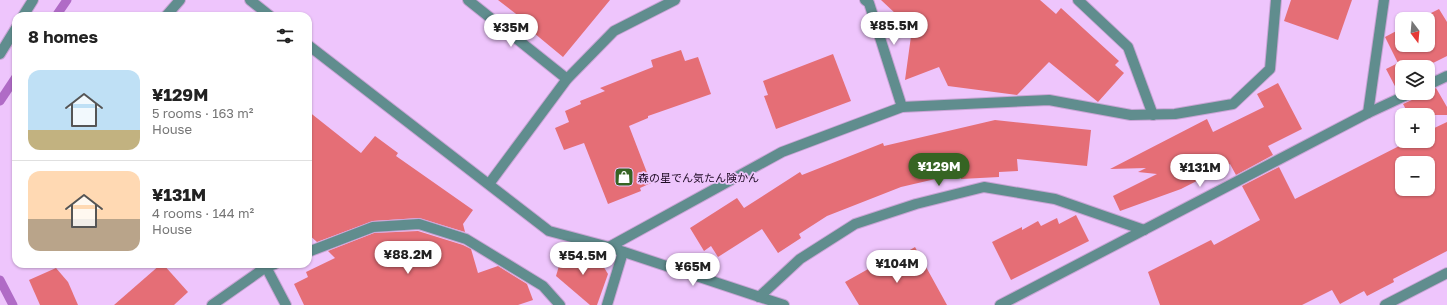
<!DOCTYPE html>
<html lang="en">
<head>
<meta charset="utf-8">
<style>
	:root { --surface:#fff; --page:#f6f6f6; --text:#222; --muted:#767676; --line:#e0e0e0; --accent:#366423 }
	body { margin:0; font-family:"Golos Text","Noto Sans JP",sans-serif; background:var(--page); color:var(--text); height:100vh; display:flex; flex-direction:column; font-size:15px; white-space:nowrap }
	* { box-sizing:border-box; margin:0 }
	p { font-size:13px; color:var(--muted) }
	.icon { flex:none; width:22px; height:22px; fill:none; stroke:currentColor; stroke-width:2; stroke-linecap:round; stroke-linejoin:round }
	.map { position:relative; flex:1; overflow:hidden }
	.drawer { position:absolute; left:12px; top:12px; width:300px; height:256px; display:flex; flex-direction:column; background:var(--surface); border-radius:12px; box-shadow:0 1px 3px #0004 }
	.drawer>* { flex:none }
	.needle { width:26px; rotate:164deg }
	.fabs { position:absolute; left:1395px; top:12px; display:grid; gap:8px }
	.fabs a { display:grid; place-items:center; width:40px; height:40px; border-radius:8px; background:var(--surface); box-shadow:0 1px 3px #0004; font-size:20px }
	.price { position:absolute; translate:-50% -34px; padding:0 9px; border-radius:14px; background:#fff; color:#222; font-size:13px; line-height:26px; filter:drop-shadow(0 1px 2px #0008) }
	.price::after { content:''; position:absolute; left:50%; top:24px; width:12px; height:9px; margin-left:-6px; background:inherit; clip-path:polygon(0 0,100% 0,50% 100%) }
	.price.current { background:var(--accent); color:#fff }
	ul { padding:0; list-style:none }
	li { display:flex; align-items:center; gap:12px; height:100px; padding:0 16px }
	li+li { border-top:1px solid var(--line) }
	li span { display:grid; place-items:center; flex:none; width:112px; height:80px; border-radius:12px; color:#555 }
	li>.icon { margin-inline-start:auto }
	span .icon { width:48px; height:48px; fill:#fffc; stroke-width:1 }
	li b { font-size:17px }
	h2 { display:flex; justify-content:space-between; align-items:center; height:48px; padding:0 16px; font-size:17px }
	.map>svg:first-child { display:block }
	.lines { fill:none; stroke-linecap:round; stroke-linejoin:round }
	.stream { stroke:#b06bc6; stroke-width:9 }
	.building { fill:#e56e76; fill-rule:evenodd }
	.minor-casing { stroke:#c9a4d5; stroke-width:12 }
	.tertiary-casing { stroke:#c9a4d5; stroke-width:12 }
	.minor { stroke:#608d8e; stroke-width:10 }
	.tertiary { stroke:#608d8e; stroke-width:10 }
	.labels { text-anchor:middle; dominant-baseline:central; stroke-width:3.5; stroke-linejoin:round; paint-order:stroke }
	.poi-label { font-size:11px; fill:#1f0c25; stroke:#eec5fc; text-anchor:start }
</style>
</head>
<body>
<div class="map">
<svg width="1447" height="305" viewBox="0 0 1447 305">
	<rect width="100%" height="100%" fill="#eec5fc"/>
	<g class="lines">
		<g class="stream">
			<polyline points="56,16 67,0"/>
			<polyline points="0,101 16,77"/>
			<polyline points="0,280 13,305"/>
		</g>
	</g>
	<g class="building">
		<polygon points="498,0 610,0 563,57 534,33 537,30"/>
		<polygon points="881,0 1040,0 1056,14 1061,8 1119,61 1115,65 1124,73 1098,102 1049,62 1017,95 948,86 939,67 905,80 912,29"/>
		<polygon points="1291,0 1352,0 1338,40 1284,21"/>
		<polygon points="1439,9 1447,22 1447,56 1425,67 1402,67 1402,90 1398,92 1386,69 1398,63 1385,37 1402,28 1402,45 1428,45 1428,19 1419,19"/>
		<polygon points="681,50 685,61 698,57 711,94 648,116 648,118 629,126 651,183 640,188 641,191 608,204 584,143 564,150 555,128 569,122 565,111 581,104 580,101 605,91 600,88 653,67 651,60"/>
		<polygon points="833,54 851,101 776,129 764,96 768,95 763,81"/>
		<polygon points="1278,83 1302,129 1268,146 1273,155 1236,175 1230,164 1181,189 1120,211 1113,196 1157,174 1138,172 1146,168 1110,169 1207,119 1213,132 1264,107 1257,94"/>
		<polygon points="1436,88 1447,107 1447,115 1409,115 1403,104 1414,99 1417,93 1428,93 1428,91"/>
		<polygon points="308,111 361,153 375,136 398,153 396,156 473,210 463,224 465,232 419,218 373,221 317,242 308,234"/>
		<polygon points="995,120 1091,130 1087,166 1017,159 1018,171 999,172 999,177 961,179 961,173 901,187 827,216 799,234 801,238 778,253 762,229 718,257 711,246 704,251 690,228 737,198 744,208 800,172 802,175 883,143 884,146"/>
		<path d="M1447,122V251L1393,279L1394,282L1367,296L1364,291L1340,304L1332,290L1302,305H1160L1148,272L1211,240L1214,245L1260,220L1242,186L1279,167L1295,199L1409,141H1428V131ZM1402,163H1428V189H1402Z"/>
		<polygon points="1076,215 1089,241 1011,280 992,242 1022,227 1022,230 1038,221 1041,226 1057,218 1059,224"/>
		<polygon points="418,231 463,245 471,249 478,273 498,266 527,284 533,300 518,305 304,305 294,284 308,277 306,272 335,258 328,251 374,233"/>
		<polygon points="915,247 947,305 859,305 845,282 879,263 881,267"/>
		<polygon points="564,249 600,261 608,274 597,305 590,305 556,276"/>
		<polygon points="161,264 163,264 188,292 174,305 114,305"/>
		<polygon points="56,268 68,282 78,305 40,305 29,280"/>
	</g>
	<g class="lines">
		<defs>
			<g id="minor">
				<polyline points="468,0 567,79"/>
				<polyline points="865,0 869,3 902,107"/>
				<polyline points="1078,0 1128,47 1153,115"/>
				<polyline points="23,16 33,0"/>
				<polyline points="166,16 180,0"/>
				<polyline points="0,54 16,28"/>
				<polyline points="1428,85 1447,76"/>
				<polyline points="1368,113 1384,0"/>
				<polyline points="489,184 567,79 614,31 675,0"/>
				<polyline points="609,247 782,152 902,107 1049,100 1131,115 1175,114 1233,104 1270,69 1276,0"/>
				<polyline points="609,247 784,305"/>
				<polyline points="308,252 373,227 419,224 466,239 543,286 560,305"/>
				<polyline points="266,267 286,305"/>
				<polyline points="759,297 800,259 855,224 916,204 984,187 1055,199 1144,230"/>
				<polyline points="212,305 266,267 275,264"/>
				<polyline points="607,305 623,252"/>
				<polyline points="1000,305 1368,113 1411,93"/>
				<polyline points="1385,305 1447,273"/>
			</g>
			<g id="tertiary">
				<polyline points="250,0 270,16"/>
				<polyline points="308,45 549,231 609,247"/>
			</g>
		</defs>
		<use href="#minor" class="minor-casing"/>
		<use href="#tertiary" class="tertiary-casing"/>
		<use href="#minor" class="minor"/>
		<use href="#tertiary" class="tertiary"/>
	</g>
	<defs>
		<symbol id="shop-square" viewBox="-11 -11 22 22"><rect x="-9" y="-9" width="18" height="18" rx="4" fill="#366423" stroke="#eec5fc"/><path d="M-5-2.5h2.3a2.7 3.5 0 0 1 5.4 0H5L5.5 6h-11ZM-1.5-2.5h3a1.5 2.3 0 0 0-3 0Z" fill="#fff"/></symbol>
	</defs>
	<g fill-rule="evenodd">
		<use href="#shop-square" x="613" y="166" width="22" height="22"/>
	</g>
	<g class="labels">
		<g class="poi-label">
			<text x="638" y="177">森の星でん気たん険かん</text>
		</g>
	</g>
</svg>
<div class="fabs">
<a><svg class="needle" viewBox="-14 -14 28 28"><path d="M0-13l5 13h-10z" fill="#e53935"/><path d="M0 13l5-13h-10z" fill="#767676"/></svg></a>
<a><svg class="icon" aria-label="layers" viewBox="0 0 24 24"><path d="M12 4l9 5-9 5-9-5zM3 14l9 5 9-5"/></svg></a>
<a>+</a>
<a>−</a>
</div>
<b class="price" style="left:894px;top:46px">¥85.5M</b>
<b class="price" style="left:511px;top:48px">¥35M</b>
<b class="price current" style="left:939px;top:187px">¥129M</b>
<b class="price" style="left:1200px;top:188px">¥131M</b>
<b class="price" style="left:408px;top:275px">¥88.2M</b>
<b class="price" style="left:583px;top:276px">¥54.5M</b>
<b class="price" style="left:897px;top:284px">¥104M</b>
<b class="price" style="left:693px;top:287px">¥65M</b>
<section class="drawer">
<h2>8 homes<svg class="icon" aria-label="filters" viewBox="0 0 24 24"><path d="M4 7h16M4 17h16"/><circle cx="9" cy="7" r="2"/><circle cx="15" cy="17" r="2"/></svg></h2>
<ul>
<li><span style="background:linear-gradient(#bfe0f5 75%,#c2b280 0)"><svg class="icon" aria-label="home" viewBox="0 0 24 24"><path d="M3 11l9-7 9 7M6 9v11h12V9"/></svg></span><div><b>¥129M</b><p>5 rooms · 163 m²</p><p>House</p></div></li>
<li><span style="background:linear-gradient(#ffd9b3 60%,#b9a48a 0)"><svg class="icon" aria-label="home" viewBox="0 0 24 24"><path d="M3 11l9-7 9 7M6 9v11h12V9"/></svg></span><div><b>¥131M</b><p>4 rooms · 144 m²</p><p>House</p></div></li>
</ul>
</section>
</div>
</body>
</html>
